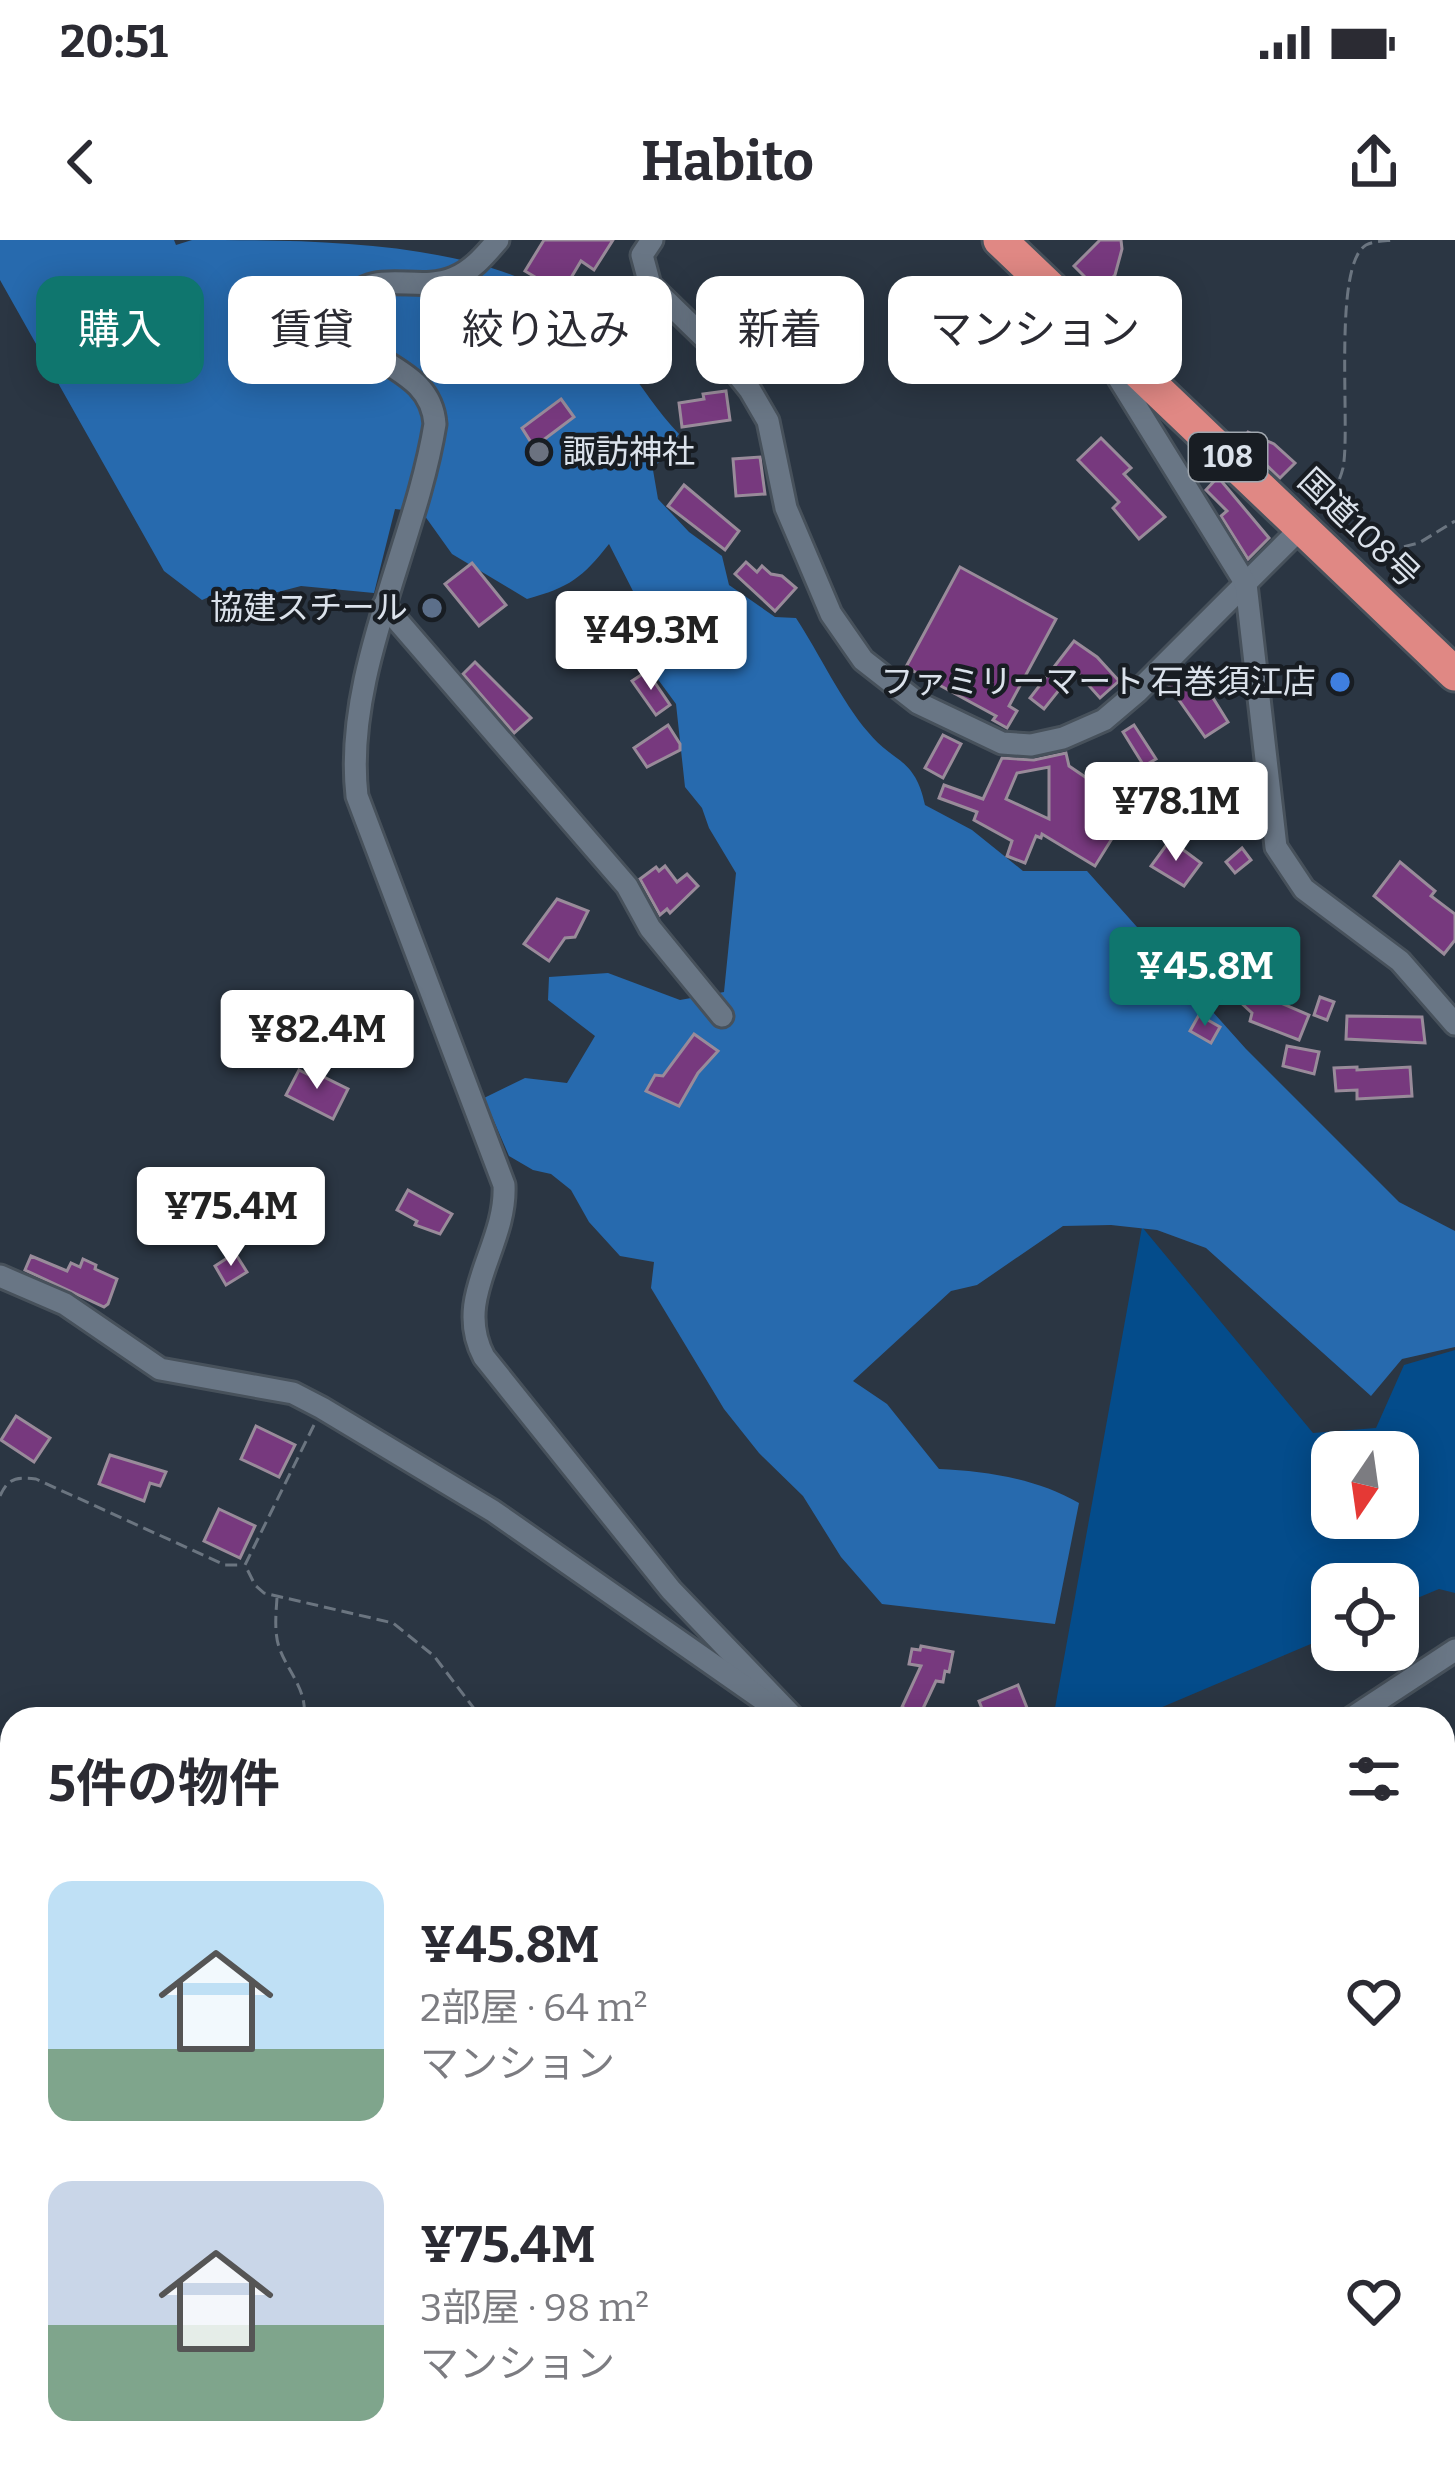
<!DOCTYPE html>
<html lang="ja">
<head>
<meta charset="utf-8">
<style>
	:root { --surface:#fff; --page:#f7f7f7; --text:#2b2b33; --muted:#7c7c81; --accent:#0f766e }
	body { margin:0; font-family:Bitter,"Noto Sans JP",serif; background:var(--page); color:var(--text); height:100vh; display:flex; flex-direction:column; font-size:45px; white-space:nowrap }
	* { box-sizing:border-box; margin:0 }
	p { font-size:39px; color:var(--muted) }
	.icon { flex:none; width:66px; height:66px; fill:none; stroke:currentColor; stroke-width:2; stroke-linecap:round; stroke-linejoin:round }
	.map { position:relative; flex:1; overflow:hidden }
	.sheet { position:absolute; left:0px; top:1467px; width:1455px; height:768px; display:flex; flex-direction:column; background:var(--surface); border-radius:36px 36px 0 0; box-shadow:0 6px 30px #0003 }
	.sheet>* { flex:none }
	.banner { position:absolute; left:36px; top:36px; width:1383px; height:108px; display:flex; gap:24px }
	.needle { width:78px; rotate:193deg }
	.buttons { position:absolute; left:1311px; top:1191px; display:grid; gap:24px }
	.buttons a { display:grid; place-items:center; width:108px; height:108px; border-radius:24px; background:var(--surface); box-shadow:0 6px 30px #0003; font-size:60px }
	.price { position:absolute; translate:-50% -102px; padding:0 27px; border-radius:12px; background:#fff; color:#222; font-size:39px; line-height:78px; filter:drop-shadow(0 3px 6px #0008) }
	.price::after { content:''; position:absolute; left:50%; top:72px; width:36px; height:27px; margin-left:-18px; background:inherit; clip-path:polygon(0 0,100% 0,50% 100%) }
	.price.current { background:var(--accent); color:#fff }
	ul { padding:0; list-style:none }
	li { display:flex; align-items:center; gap:36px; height:300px; padding:0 48px }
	li span { display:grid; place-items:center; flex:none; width:336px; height:240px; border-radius:24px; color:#555 }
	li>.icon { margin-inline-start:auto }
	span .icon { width:144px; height:144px; fill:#fffc; stroke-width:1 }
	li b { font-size:51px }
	h2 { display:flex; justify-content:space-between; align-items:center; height:144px; padding:0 48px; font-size:51px }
	.chip { padding:0 42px; border-radius:24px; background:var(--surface); box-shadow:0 6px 30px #0003; font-size:42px; line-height:108px }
	.chip.current { background:var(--accent); color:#fff }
	.status { display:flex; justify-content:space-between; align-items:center; height:84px; padding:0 60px; background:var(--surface); direction:ltr }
	.status svg { height:33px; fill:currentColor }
	header { display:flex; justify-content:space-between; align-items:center; height:156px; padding:0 48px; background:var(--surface); font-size:54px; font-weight:700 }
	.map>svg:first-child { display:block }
	.green { fill:#044c8b; fill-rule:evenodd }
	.forest { fill:#276aae }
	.building { fill:#77397e; stroke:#998b9a; stroke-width:3; fill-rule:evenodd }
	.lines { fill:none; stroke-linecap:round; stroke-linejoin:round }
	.service-casing { stroke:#47515b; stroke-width:16 }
	.minor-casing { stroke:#47515b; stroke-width:27 }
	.tertiary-casing { stroke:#47515b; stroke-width:33 }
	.trunk-casing { stroke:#47515b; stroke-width:39 }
	.path { stroke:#6b7580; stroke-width:3; stroke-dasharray:12 6; stroke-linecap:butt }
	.service { stroke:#697685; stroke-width:10 }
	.minor { stroke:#697685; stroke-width:21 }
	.tertiary { stroke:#697685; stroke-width:27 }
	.trunk { stroke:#e08884; stroke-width:33 }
	.worship-dot { fill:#6b7280; stroke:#181d23; stroke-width:4.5 }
	.service-dot { fill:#5c6f8a; stroke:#181d23; stroke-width:4.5 }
	.shop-dot { fill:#3f7fe0; stroke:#181d23; stroke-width:4.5 }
	.labels { text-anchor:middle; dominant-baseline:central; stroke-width:9; stroke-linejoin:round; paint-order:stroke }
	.shield { fill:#181d23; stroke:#a0a7af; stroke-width:3 }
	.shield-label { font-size:30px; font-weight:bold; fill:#dbe2eb }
	.poi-label { font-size:33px; fill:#dbe2eb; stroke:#181d23; text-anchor:end }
	.street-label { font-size:33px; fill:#dbe2eb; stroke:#181d23 }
</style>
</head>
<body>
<div class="status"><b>20:51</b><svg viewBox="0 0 49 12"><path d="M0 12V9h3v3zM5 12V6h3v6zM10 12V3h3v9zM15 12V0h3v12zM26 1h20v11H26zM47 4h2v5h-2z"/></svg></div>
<header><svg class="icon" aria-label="back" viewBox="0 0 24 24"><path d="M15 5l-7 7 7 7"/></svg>Habito<svg class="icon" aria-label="share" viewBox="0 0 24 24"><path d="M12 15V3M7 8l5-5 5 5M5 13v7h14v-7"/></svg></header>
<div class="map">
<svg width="1455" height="2235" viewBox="0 0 1455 2235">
	<rect width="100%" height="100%" fill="#2b3643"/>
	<path class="green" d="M1142,987L1313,1193L1376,1188L1404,1125L1455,1110V1353L1439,1349L1398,1366V1344H1332V1395L1134,1479H1053ZM1332,1212H1398V1278H1332Z"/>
	<g class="forest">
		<path d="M0,0H174L176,5L192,0C305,0 455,0 549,52C574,71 602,98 623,122C642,146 657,171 679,194L653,230L658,259L689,292L722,316L729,345L775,377L796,378C819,413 842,462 868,492C893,523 915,517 925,565L972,590L1023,631H1087L1246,809L1399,962L1455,991V1107L1402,1119L1371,1156L1206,1008L1157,990L1111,985L1063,986L977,1045L951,1051L853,1141L887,1164L939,1229C987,1231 1037,1239 1079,1263L1055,1384L882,1364L841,1317L803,1256L759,1213L724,1169L651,1048L654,1022L620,1016L589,982L571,950L551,934L533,930L509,916L484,858L525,838L567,843L595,796L548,760L549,737L608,733L680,760L724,752L736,633L709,588L702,568L685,547L676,464L646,423L626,418C616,391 618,379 636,357L609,304C582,338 570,347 527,359L452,314L422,272L395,269L374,353L301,346L251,359L221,352L202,360L164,331L0,40Z"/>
		<polygon points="0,1610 12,1610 12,2223 294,2223 272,2235 0,2235"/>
	</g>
	<g class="building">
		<polygon points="544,0 613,0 594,30 581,21 562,53 525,31"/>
		<polygon points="1100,0 1121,0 1122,9 1115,35 1099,51 1074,26"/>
		<polygon points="947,55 971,90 1001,122 990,132 983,124 974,132 924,68"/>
		<polygon points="618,67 659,99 639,120 601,86"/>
		<polygon points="726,151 730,180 682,187 679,163 704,159 703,154"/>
		<polygon points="561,159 574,177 534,207 522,188"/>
		<polygon points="1248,192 1274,204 1295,223 1280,238 1241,201"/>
		<polygon points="1101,198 1131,228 1124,234 1165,277 1139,299 1113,268 1119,262 1078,220"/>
		<polygon points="760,217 765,254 736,256 733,219"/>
		<polygon points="1218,237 1269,298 1248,319 1221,276 1227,271 1206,250"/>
		<polygon points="684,245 739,291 725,310 668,266"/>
		<polygon points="746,322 757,332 762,326 771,334 782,336 796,348 775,371 735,334"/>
		<polygon points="472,323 506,365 479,386 445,344"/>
		<polygon points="960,327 1056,379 1009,466 1017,471 1007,488 993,480 996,476 906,427"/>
		<polygon points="1074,401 1097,417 1119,441 1100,458 1075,430 1044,469 1030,458"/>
		<polygon points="475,422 531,478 514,493 463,434"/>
		<polygon points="1182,428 1195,448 1199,445 1204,453 1208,450 1228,482 1205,497 1167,443"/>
		<polygon points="647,431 670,465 656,475 632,441"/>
		<polygon points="668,485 680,504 680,510 647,527 634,508"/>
		<polygon points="1134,485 1156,519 1144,526 1123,492"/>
		<polygon points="943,495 961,504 943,538 925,528"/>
		<path d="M1066,513L1069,526L1131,568L1095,626L1042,594L1041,598L1036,596L1025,623L1007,616L1012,601L974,580L977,572L939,558L944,545L983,559L1002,518L1034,520ZM1049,527V579L1006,559L1017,533Z"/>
		<polygon points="1180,560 1193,570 1181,586 1169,575"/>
		<polygon points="1170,600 1201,623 1184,646 1151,626"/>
		<polygon points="1242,608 1251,620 1235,633 1226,622"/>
		<polygon points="1400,622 1435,651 1431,656 1455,674 1455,700 1444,714 1374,656"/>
		<polygon points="665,626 677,642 687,634 698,646 670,673 667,669 660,675 640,639 656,627 659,631"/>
		<polygon points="557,659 588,671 575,697 565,698 549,721 524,704"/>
		<polygon points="1172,712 1210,736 1217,729 1227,739 1203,763 1157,736"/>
		<polygon points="1263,713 1277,727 1255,752 1309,775 1299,800 1250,781 1252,773 1227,750"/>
		<polygon points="1320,757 1334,762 1327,780 1314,775"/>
		<polygon points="1199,775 1220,787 1211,803 1190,791"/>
		<polygon points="1347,776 1422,777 1425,803 1346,799"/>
		<polygon points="694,794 718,811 698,833 679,866 646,851 655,835 663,836"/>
		<polygon points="1287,806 1319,812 1314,834 1283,826"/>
		<polygon points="311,826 324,832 322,836 348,849 333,879 286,855 299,830 307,834"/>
		<polygon points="1357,827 1357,830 1410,827 1412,856 1357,859 1357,850 1336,851 1334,828"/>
		<polygon points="408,950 452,974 440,994 415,985 417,981 397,970"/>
		<polygon points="235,1013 247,1032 226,1045 215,1026"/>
		<polygon points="31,1016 67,1031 71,1023 80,1027 83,1019 96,1025 95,1029 117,1039 108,1064 104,1067 25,1030"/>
		<polygon points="16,1176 50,1198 34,1222 1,1200"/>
		<polygon points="256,1186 295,1205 279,1237 241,1219"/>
		<polygon points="110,1215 166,1232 160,1246 150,1243 144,1261 99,1244"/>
		<polygon points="219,1269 255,1286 240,1318 204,1301"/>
		<polygon points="921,1406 953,1412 949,1432 945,1431 943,1442 936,1441 920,1475 902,1467 921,1426 909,1424 912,1409 920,1410"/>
		<polygon points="1018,1445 1027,1468 998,1479 986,1479 979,1461"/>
	</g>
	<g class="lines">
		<defs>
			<g id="service">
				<polyline points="769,2223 772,2235"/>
				<polyline points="987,2223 990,2235"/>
				<polyline points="838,2235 849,2235"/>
			</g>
			<g id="minor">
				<path d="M498,0C485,15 473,30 454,38C417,54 373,26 346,63L347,93C377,127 431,132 435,184C416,303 343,434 357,556L504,945C507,1007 452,1057 484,1117L671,1350L795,1479"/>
				<polyline points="652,0 642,15 650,45 722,115 750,150 768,181 786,268 831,374 863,420 918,463 1002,503 1031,505 1063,498 1104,480 1137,452 1302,287"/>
				<polyline points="1100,108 1246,344 1276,607 1304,649 1400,721 1455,784"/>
				<polyline points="384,365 627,646 650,688 722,776"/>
				<polyline points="0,1036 65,1064 160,1129 293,1153 322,1168 493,1271 772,1466"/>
				<polyline points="1350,1479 1455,1410"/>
				<polyline points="1443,1999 1455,2000"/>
			</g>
			<g id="tertiary">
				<polyline points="1443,2101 1455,2104"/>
				<polyline points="438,2235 572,2223"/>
				<polyline points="1447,2235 1455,2210"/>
			</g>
			<polyline id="trunk" points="1000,0 1455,434"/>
		</defs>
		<use href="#service" class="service-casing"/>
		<use href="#minor" class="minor-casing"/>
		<use href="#tertiary" class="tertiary-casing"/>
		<use href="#trunk" class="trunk-casing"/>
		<g class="path">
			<path d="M1320,269C1331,257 1339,244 1343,228C1351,189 1332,25 1366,5C1374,1 1386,1 1394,0"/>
			<polyline points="1369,315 1419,303 1455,281"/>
			<polyline points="314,1185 245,1325 255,1345 264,1353 393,1383 434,1416 482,1479"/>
			<path d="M0,1256C8,1238 16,1237 36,1239L225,1325H243"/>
			<path d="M277,1358C276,1373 274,1392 279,1407C287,1431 310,1453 303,1479"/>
			<polyline points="1443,1577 1453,1572"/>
			<polyline points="1443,1705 1455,1733"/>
			<polyline points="93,2223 94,2235"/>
		</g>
		<use href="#service" class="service"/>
		<use href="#minor" class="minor"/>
		<use href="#tertiary" class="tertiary"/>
		<use href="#trunk" class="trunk"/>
	</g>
	<circle class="worship-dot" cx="539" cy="212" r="12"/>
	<circle class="service-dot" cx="432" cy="368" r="12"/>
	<circle class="shop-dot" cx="1340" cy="442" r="12"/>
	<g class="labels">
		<rect class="shield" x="1189" y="193" width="78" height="48" rx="9"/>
		<g class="shield-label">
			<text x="1228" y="217">108</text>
		</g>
		<g class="poi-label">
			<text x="563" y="212" text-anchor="start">諏訪神社</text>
			<text x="408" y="368">協建スチール</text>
			<text x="1316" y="442">ファミリーマート 石巻須江店</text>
		</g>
		<g class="street-label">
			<text transform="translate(1359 288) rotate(44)">国道108号</text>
		</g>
	</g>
</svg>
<div class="buttons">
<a><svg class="needle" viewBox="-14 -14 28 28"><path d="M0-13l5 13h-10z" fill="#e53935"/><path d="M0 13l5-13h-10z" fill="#7c7c81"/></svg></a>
<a><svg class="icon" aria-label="locate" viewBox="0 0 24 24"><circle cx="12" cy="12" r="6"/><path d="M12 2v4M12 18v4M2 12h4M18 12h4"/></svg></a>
</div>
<b class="price" style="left:651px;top:453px">¥49.3M</b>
<b class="price" style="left:1176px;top:624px">¥78.1M</b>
<b class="price current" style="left:1205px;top:789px">¥45.8M</b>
<b class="price" style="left:317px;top:852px">¥82.4M</b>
<b class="price" style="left:231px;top:1029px">¥75.4M</b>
<div class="banner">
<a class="chip current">購入</a>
<a class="chip">賃貸</a>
<a class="chip">絞り込み</a>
<a class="chip">新着</a>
<a class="chip">マンション</a>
</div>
<section class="sheet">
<h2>5件の物件<svg class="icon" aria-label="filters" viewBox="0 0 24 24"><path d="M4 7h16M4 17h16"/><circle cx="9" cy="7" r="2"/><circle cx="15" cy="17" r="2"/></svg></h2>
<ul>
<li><span style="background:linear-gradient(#bfe0f5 70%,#7fa58c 0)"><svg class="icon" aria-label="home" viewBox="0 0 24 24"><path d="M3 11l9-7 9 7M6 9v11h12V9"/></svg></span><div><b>¥45.8M</b><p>2部屋 · 64 m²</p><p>マンション</p></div><svg class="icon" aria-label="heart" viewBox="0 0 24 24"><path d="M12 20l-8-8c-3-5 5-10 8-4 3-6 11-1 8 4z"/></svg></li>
<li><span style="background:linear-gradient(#c9d6e8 60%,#7fa58c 0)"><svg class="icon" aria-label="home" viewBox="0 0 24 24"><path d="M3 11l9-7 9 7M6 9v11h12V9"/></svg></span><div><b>¥75.4M</b><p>3部屋 · 98 m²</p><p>マンション</p></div><svg class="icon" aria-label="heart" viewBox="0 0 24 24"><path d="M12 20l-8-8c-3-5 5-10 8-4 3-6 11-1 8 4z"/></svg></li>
</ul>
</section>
</div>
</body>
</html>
